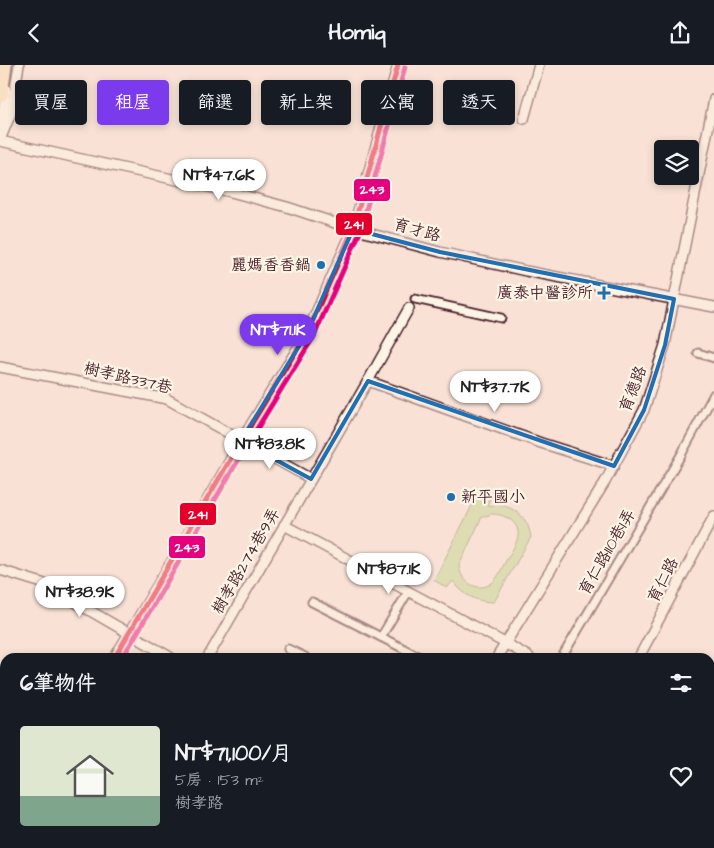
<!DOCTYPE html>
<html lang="zh-TW">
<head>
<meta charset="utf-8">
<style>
	:root { --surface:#171b24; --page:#242831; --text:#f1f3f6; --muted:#9ea1a6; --line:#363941; --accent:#7c3aed }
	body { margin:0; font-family:"Architects Daughter","LXGW WenKai TC",sans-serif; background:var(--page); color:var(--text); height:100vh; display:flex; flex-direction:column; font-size:19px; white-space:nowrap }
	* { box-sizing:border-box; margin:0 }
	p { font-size:16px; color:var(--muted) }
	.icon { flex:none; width:28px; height:28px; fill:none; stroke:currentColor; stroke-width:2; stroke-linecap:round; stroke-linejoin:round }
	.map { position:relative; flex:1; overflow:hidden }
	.details { position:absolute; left:0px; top:588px; width:715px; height:196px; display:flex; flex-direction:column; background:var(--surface); border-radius:15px 15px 0 0; box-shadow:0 2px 8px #0003 }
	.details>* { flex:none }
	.banner { position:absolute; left:15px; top:15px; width:685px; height:45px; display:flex; gap:10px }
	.buttons { position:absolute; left:654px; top:75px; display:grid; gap:10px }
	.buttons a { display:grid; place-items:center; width:45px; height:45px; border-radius:5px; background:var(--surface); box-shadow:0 2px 8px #0003; font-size:25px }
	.price { position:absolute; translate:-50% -42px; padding:0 11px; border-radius:18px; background:#fff; color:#222; font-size:16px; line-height:32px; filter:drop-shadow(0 1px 2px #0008) }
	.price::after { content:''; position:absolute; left:50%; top:30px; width:15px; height:11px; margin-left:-8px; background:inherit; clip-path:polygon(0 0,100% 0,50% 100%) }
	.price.selected { background:var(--accent); color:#fff }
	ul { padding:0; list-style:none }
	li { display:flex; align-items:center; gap:15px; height:125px; padding:0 20px }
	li+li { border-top:1px solid var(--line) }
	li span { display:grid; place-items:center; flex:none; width:140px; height:100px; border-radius:5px; color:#555 }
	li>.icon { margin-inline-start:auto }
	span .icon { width:60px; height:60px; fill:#fffc; stroke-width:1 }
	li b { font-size:21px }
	h2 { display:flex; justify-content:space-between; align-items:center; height:60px; padding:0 20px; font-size:21px }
	.pill { padding:0 18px; border-radius:5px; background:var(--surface); box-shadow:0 2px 8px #0003; font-size:18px; line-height:45px }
	.pill.selected { background:var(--accent); color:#fff }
	header { display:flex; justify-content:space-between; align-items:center; height:65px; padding:0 20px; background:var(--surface); font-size:22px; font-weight:700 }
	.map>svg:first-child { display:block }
	.green { fill:#bcd48a; stroke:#837a5a; fill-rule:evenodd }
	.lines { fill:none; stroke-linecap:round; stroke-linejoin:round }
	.pedestrian-casing { stroke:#4a1f2b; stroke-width:11 }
	.minor-casing { stroke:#4a1f2b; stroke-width:12 }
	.trunk-casing { stroke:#4a1f2b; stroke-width:19 }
	.pedestrian { stroke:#fcf5e5; stroke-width:7 }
	.minor { stroke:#fcf5e5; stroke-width:9 }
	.trunk { stroke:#faddab; stroke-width:15 }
	.bus-1-casing { stroke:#fcf5e5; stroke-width:9 }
	.bus-2-casing { stroke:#fcf5e5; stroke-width:9 }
	.bus-1 { stroke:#e4002b; stroke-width:5 }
	.bus-2 { stroke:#e5007d; stroke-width:5 }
	.marked { fill:none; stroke:#1f6fb2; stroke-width:4; stroke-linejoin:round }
	.poi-dot { fill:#1f6fb2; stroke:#fcf5e5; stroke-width:2 }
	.labels { text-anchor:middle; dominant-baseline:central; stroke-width:4.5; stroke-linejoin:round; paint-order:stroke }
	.street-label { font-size:16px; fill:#4a1f2b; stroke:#fcf5e5 }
	.poi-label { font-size:16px; fill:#4a1f2b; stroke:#fcf5e5; text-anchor:end }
	.line-badge { stroke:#fcf5e5; stroke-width:2 }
	.badge-label { font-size:14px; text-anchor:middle; font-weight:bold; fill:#fff }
</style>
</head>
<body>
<header><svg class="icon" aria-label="back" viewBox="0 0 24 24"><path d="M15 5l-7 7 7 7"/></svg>Homiq<svg class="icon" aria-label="share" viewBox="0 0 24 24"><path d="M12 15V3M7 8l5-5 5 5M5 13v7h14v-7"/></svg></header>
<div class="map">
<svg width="714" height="783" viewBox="0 0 714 783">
	<rect width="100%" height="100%" fill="#f9e2d5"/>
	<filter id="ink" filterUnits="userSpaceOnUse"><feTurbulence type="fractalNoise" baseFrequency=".02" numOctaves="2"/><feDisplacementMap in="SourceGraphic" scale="10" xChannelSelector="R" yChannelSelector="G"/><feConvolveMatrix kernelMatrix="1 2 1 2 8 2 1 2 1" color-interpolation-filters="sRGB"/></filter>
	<g filter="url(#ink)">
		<path class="green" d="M480,425L491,431L487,441C509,437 528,449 531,472L494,537C476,537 463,530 453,516L447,523L434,515ZM492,449C504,449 520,457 518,471C517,479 508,492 504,499C501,505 497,514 492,518C477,529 460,516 459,500L482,452Z"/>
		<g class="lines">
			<defs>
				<g id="pedestrian">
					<polyline points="415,234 501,253"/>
					<polyline points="698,288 714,293"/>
					<polyline points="312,537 420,592"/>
					<polyline points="381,572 408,527"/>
					<polyline points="288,584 305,592"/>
					<polyline points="562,592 681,390 714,329"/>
				</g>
				<g id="minor">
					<polyline points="524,54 539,0"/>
					<polyline points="1,63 6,24"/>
					<polyline points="0,75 11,48 19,0"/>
					<polyline points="0,76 231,127 287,142 353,164 440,187 526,206 714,242"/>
					<polyline points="0,302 167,334 311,414"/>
					<polyline points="368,316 541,378 614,401"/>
					<polyline points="284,460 505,578 529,592"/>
					<polyline points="0,505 42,518 170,592"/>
					<polyline points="115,592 186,472 241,376 307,268 353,164 398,0"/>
					<polyline points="208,592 368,316 409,243"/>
					<polyline points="497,592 605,417 644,345 665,280 714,34"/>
					<polyline points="639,592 714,451"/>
					<polyline points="710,690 714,692"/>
					<polyline points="710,773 714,772"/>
					<polyline points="518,779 522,783"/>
					<polyline points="3,783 5,779"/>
					<polyline points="410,783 410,779"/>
					<polyline points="687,783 697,779"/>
				</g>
				<polyline id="trunk" points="0,29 4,0"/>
			</defs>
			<use href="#pedestrian" class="pedestrian-casing"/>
			<use href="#minor" class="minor-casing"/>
			<use href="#trunk" class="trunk-casing"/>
			<use href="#pedestrian" class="pedestrian"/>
			<use href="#minor" class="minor"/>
			<use href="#trunk" class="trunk"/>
			<defs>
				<polyline id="bus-1" points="115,592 241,376 307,268 353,164 398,0"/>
				<polyline id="bus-2" points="123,592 247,380 314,271 360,167 405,2"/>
			</defs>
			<use href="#bus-1" class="bus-1-casing"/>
			<use href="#bus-2" class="bus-2-casing"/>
			<use href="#bus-1" class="bus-1"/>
			<use href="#bus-2" class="bus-2"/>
		</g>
	</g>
	<path d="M0 0H714V783H0ZM353,164L440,187L674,234L665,280L644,345L614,401L368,316L311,414L241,376L307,268Z" fill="#f9e2d5" fill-opacity=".55" fill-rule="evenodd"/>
	<path class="marked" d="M353,164L440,187L674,234L665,280L644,345L614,401L368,316L311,414L241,376L307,268Z"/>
	<g class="poi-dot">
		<circle cx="321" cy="200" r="5"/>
		<path d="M601.5 220.5h5v5h5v5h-5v5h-5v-5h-5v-5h5z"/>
		<circle cx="451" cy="432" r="5"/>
	</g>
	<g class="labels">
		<g class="street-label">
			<text transform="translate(417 165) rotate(15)">育才路</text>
			<text transform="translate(128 313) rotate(13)">樹孝路337巷</text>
			<text transform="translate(633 324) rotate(-69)">育德路</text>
			<text transform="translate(607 487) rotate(-60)">育仁路110巷1弄</text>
			<text transform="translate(246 496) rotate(-60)">樹孝路274巷9弄</text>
			<text transform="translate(663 515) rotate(-63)">育仁路</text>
		</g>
		<g class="poi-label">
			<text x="311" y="200">麗媽香香鍋</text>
			<text x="593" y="228">廣泰中醫診所</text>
			<text x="461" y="432" text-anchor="start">新平國小</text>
		</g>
	</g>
	<g class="line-badge">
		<rect x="353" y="113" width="38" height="24" rx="5" fill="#e5007d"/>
		<rect x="335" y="147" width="38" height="24" rx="5" fill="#e4002b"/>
		<rect x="179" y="437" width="38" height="24" rx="5" fill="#e4002b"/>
		<rect x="168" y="470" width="38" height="24" rx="5" fill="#e5007d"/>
	</g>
	<g class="badge-label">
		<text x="372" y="129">243</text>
		<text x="354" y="164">241</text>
		<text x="198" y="454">241</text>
		<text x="187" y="487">243</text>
	</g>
</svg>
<div class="buttons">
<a><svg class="icon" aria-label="layers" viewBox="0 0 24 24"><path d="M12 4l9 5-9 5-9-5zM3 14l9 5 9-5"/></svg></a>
</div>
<b class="price" style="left:219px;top:136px">NT$47.6K</b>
<b class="price selected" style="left:278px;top:291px">NT$71.1K</b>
<b class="price" style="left:495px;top:348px">NT$37.7K</b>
<b class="price" style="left:270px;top:405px">NT$83.8K</b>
<b class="price" style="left:389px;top:530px">NT$87.1K</b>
<b class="price" style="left:80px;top:553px">NT$38.9K</b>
<div class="banner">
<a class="pill">買屋</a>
<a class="pill selected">租屋</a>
<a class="pill">篩選</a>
<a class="pill">新上架</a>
<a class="pill">公寓</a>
<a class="pill">透天</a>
</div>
<section class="details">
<h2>6筆物件<svg class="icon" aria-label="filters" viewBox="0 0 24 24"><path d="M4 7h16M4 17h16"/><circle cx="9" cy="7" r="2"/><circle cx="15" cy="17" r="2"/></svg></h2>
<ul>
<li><span style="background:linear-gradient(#dfe7d0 70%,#7fa58c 0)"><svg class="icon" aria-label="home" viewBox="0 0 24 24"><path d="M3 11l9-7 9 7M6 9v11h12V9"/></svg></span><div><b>NT$71,100/月</b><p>5房 · 153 m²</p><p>樹孝路</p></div><svg class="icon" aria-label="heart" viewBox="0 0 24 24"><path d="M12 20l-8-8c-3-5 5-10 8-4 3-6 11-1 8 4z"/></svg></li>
</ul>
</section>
</div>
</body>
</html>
